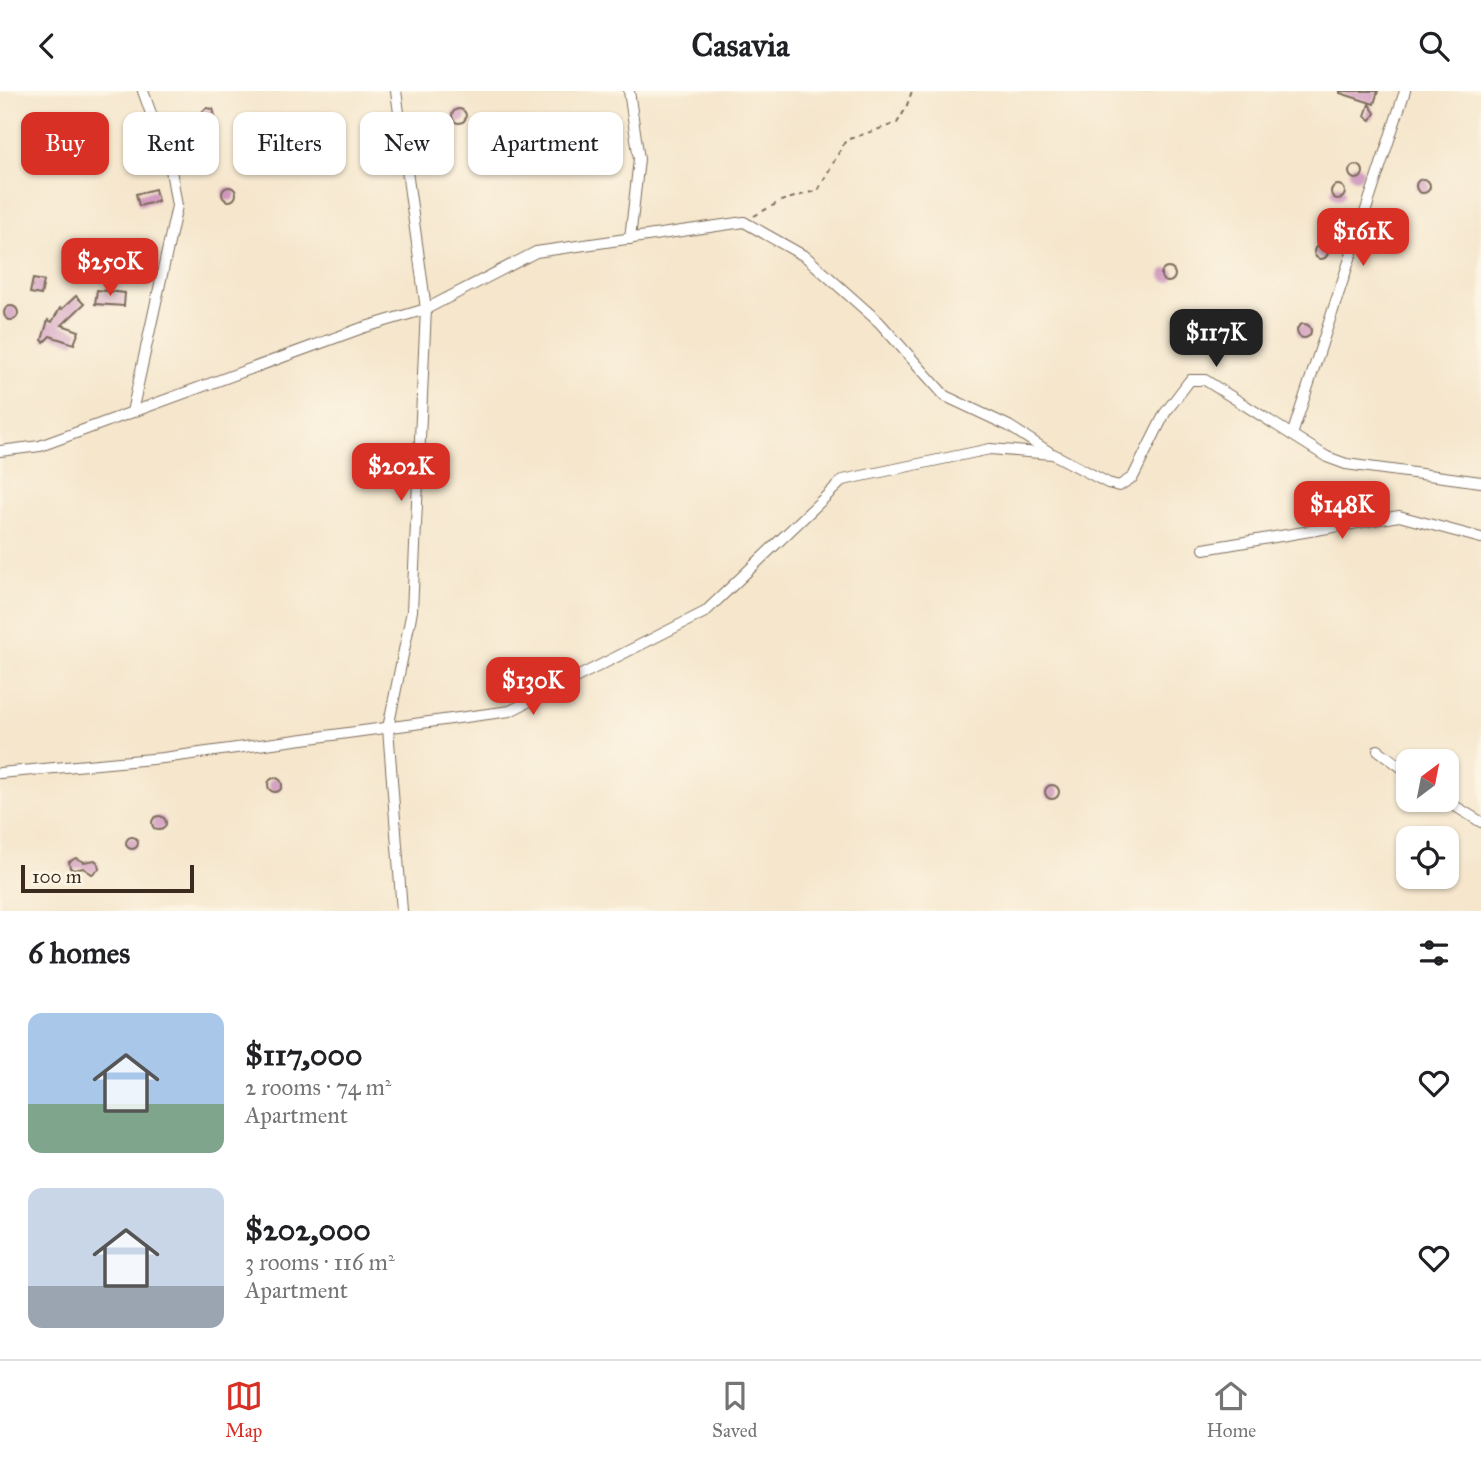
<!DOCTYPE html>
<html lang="en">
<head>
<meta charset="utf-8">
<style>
	:root { --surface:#fff; --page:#f6f6f6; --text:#202124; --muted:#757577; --line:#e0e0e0; --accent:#d93025 }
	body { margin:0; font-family:"IM FELL Great Primer",serif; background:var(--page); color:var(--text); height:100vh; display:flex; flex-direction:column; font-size:26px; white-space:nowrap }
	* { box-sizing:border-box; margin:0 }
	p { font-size:23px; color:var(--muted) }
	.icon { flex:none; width:38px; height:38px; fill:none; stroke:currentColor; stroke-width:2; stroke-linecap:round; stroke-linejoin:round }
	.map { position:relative; height:820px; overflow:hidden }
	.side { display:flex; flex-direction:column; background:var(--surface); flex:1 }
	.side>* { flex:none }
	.banner { position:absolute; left:21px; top:21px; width:700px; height:63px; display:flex; gap:14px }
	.needle { width:46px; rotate:32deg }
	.fabs { position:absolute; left:1396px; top:658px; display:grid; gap:14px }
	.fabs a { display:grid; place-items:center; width:63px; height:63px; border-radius:14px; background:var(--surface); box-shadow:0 2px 5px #0004; font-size:35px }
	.scale { position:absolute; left:21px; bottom:18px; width:173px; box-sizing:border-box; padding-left:7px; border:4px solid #3b2a1e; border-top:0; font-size:19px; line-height:24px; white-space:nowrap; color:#3b2a1e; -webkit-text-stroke:5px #fcf5e5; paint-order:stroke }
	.price { position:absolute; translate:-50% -60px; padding:0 16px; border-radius:14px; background:var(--accent); color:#fff; font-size:23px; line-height:46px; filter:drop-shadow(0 2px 4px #0008) }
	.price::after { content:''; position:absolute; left:50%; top:42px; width:21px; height:16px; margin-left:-10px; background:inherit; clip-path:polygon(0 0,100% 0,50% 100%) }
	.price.on { background:#222; color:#fff }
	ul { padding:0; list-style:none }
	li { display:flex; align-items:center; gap:21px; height:175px; padding:0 28px }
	li span { display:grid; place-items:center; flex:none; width:196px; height:140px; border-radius:14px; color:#555 }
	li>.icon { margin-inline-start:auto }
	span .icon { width:84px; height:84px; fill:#fffc; stroke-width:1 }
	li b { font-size:30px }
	h2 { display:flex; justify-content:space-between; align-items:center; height:84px; padding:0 28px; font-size:30px }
	.chip { padding:0 24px; border-radius:14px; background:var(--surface); box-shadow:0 2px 5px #0004; font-size:24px; line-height:63px }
	.chip.on { background:var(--accent); color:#fff }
	header { display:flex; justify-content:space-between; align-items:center; height:91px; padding:0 28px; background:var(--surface); font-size:32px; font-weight:700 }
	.menu { display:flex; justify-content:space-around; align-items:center; height:98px; border-top:2px solid var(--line); background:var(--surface); font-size:19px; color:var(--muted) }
	.menu a { display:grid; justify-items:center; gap:4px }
	.menu .on { color:var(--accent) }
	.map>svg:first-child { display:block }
	.building { fill:#cf96bd }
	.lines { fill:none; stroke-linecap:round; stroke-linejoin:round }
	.minor-casing { stroke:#7c6c5b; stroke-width:12 }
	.path { stroke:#7c6c5b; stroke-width:2; stroke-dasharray:5 5; stroke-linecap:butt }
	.minor { stroke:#fff; stroke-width:10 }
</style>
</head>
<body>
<header><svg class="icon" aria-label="back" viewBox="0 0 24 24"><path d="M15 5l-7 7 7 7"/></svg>Casavia<svg class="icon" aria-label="search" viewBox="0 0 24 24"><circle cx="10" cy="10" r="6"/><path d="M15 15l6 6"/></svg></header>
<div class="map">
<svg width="1481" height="820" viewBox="0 0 1481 820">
	<rect width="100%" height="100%" fill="#fcf5e5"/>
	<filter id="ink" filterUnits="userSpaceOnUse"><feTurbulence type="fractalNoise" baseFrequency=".0143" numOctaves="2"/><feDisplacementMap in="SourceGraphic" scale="14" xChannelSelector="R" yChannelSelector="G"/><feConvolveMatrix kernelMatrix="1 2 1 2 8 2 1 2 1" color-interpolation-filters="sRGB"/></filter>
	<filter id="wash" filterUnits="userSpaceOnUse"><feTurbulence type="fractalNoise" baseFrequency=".00686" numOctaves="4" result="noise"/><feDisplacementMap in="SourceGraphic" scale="28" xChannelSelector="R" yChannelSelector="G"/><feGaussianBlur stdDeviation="1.57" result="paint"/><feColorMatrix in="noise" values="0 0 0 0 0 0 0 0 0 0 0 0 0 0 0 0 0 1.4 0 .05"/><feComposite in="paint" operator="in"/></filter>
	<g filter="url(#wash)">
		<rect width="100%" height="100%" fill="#f5e6cc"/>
		<g id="blocks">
			<g class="building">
				<polygon points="1340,0 1378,0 1374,13 1340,2"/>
				<polygon points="1369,13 1375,22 1371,29 1365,25"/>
				<polygon points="206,17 213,18 215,25 212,30 204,33 201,22"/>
				<circle cx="459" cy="25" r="7"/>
				<polygon points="206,36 213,51 204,55 197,40"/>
				<circle cx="1356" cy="81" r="7"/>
				<circle cx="1423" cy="95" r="7"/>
				<circle cx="1338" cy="101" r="7"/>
				<circle cx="229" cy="103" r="7"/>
				<polygon points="155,98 158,110 139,115 136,103"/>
				<polygon points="96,150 139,155 139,167 94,163"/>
				<circle cx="1321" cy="161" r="7"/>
				<circle cx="1168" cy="184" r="7"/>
				<polygon points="33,188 44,190 41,204 30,202"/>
				<polygon points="97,199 125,202 124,215 95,213"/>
				<polygon points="76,205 84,213 62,234 79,240 74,253 50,245 44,251 42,249 48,229 52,231 60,217 62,218"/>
				<circle cx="11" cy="222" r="7"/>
				<circle cx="1304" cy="240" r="7"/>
				<circle cx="275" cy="694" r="7"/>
				<circle cx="1052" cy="701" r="7"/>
				<circle cx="159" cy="732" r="7"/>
				<circle cx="132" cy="752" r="6"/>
				<polygon points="76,767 84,771 95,769 98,772 99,778 92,783 83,777 74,779 70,777 69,771"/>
			</g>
		</g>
	</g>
	<g filter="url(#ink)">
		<use href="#blocks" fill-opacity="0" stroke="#7c6c5b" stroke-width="2"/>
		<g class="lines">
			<defs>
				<g id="minor">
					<polyline points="396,0 426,218 412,520 388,637 402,820"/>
					<polyline points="629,0 639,68 630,148"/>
					<polyline points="132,321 177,115 171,79 143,0"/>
					<polyline points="1292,344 1405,0"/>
					<polyline points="0,360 40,355 362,237 426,218 536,161 744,131 806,166 879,231 945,305 1009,335 1049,361"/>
					<polyline points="1204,458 1399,425 1481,447"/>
					<polyline points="1378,659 1409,682"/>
					<polyline points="0,682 163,667 510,620 705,521 843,389 990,358 1053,363 1108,392 1119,395 1133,386 1165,322 1190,289 1205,289 1327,366 1346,373 1481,391"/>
					<polyline points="1445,709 1481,731"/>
				</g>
			</defs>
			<use href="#minor" class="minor-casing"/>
			<polyline class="path" points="754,125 781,110 818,99 846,49 897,32 906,17 912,0"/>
			<use href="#minor" class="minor"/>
		</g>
	</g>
</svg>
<div class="fabs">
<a><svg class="needle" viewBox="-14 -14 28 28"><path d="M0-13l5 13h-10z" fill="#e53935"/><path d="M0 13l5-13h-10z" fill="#757577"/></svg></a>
<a><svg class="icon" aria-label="locate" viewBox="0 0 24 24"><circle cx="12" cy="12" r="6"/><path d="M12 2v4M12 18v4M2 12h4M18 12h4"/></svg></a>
</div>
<div class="scale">100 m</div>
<b class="price" style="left:1363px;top:177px">$161K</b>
<b class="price" style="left:110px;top:207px">$250K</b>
<b class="price on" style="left:1216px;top:278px">$117K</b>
<b class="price" style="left:401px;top:412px">$202K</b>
<b class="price" style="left:1342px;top:450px">$148K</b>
<b class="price" style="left:533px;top:626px">$130K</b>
<div class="banner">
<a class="chip on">Buy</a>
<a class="chip">Rent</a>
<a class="chip">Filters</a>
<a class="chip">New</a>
<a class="chip">Apartment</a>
</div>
</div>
<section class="side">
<h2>6 homes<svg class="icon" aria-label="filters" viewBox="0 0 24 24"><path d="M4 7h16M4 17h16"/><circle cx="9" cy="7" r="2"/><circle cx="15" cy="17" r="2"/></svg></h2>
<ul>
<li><span style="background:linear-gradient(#a9c7e8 65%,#7fa58c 0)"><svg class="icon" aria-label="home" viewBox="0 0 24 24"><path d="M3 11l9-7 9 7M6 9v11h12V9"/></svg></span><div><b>$117,000</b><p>2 rooms · 74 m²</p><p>Apartment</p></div><svg class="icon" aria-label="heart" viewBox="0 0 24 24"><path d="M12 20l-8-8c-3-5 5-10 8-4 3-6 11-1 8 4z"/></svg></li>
<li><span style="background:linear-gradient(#c9d6e8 70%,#9aa5b1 0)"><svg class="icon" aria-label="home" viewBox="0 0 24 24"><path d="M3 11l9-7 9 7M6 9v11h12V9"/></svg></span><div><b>$202,000</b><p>3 rooms · 116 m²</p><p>Apartment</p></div><svg class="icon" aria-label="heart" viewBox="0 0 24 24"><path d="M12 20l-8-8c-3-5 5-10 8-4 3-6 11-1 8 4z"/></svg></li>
</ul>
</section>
<nav class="menu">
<a class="on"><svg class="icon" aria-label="map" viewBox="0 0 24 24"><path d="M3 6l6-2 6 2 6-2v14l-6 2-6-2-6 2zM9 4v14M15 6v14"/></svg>Map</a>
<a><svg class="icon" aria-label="saved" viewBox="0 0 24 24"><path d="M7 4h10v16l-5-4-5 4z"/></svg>Saved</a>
<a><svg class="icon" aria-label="home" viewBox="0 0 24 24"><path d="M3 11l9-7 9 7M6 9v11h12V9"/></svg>Home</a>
</nav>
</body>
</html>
